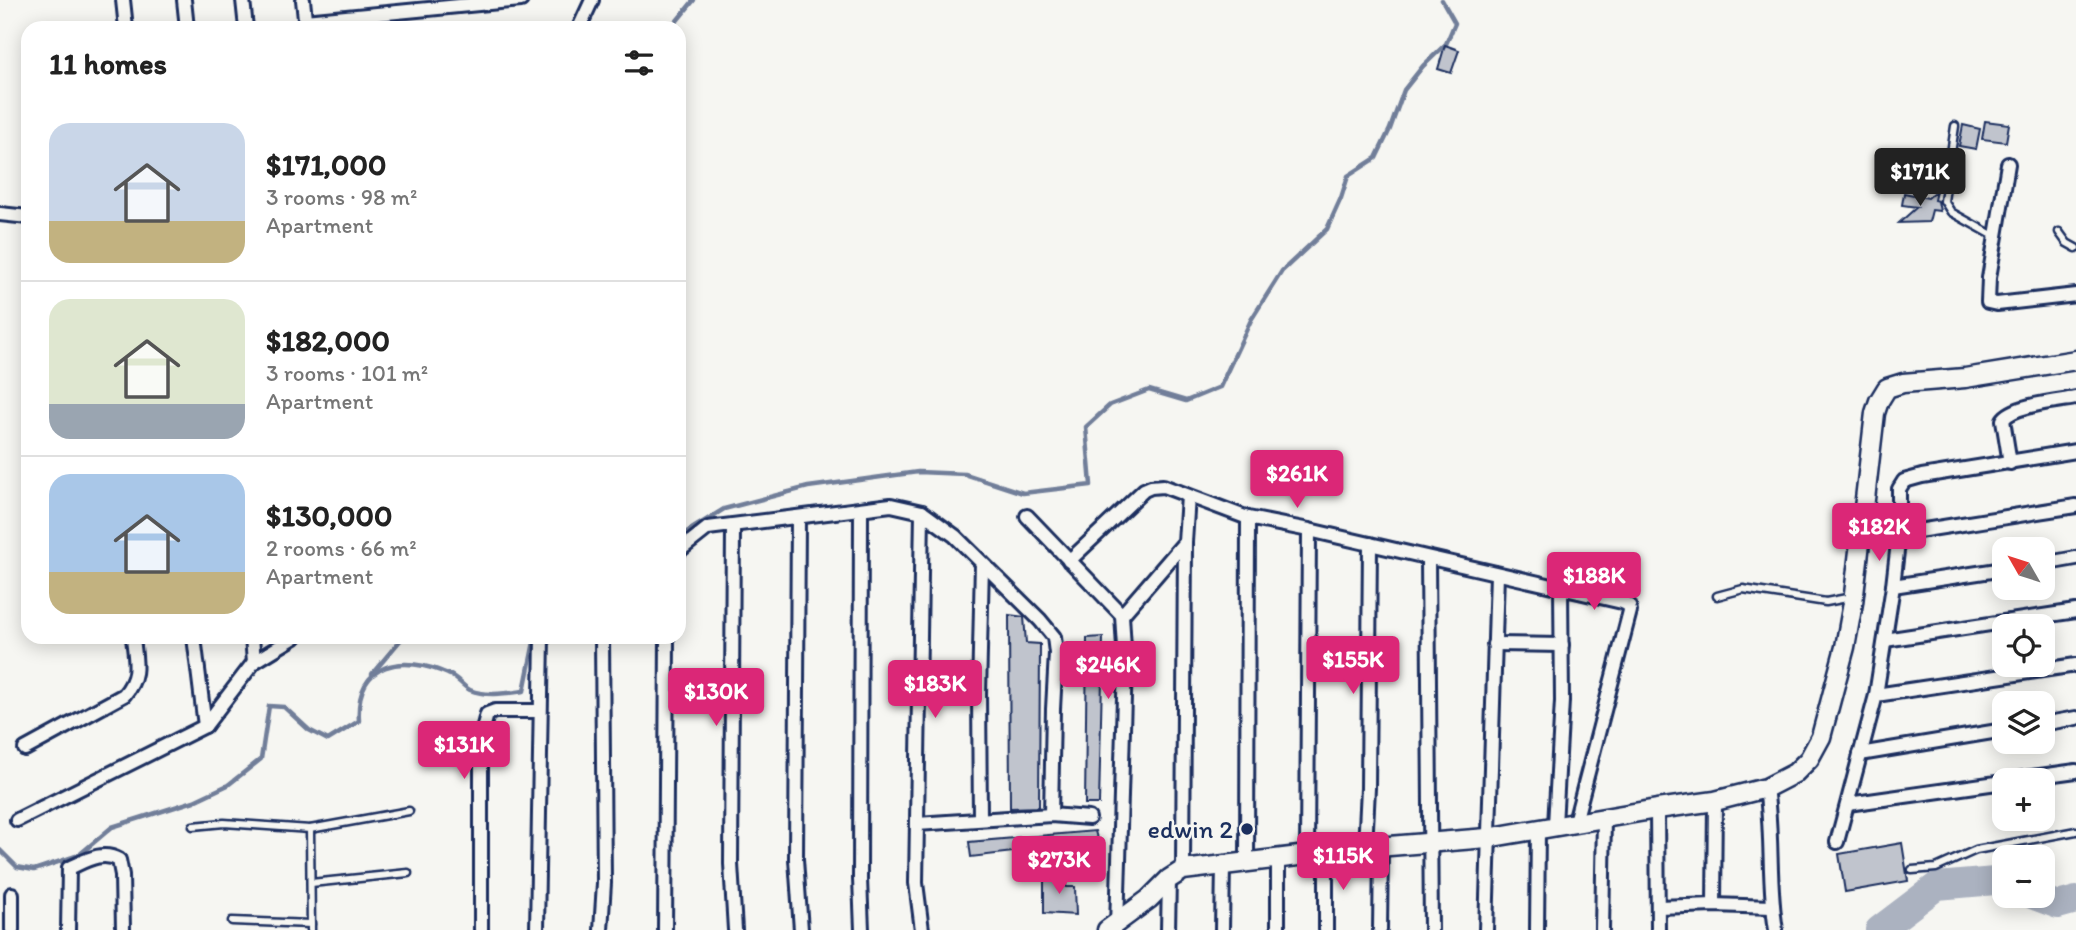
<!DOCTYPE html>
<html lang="en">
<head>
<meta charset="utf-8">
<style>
	:root { --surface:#fff; --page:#f2f2f2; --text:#222; --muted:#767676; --line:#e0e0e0; --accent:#db2777 }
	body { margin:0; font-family:Itim,sans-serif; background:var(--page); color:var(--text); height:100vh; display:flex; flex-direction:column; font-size:26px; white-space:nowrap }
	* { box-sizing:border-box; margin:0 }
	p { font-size:23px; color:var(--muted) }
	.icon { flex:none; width:38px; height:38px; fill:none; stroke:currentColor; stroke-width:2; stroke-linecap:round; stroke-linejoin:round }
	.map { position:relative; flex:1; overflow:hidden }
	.side { position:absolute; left:21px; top:21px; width:665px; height:623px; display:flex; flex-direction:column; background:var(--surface); border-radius:21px; box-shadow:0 4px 18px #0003 }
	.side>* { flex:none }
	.needle { width:46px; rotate:309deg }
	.fabs { position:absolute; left:1992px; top:537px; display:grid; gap:14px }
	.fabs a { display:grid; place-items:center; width:63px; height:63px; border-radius:14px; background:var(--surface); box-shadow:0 4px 18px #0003; font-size:35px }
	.price { position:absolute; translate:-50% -60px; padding:0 16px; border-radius:7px; background:var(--accent); color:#fff; font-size:23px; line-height:46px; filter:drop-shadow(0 2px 4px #0008) }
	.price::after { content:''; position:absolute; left:50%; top:42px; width:21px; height:16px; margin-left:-10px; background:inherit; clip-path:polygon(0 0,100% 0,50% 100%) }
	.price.current { background:#222; color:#fff }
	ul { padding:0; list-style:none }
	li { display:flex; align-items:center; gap:21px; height:175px; padding:0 28px }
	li+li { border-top:2px solid var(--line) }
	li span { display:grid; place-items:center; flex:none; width:196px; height:140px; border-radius:21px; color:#555 }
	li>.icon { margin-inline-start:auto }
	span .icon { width:84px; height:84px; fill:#fffc; stroke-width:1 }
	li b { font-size:30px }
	h2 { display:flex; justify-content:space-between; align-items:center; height:84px; padding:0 28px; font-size:30px }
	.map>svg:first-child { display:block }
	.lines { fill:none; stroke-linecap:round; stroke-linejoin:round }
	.stream { stroke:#717e99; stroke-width:4.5 }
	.river { stroke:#abb2c0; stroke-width:28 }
	.building { fill:#c0c4cd; stroke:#1b2f5e; stroke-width:2 }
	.lane-casing { stroke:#1b2f5e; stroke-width:11 }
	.street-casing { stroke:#1b2f5e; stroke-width:18 }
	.secondary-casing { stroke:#1b2f5e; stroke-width:23 }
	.lane { stroke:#f6f6f2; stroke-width:6 }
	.street { stroke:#f6f6f2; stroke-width:12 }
	.secondary { stroke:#f6f6f2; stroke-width:18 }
	.poi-dot { fill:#1b2f5e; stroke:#f6f6f2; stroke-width:2.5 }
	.labels { text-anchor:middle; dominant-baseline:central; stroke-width:5; stroke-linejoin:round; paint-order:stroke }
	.poi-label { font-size:26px; fill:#1b2f5e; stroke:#f6f6f2; text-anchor:end }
</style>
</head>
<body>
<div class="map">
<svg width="2076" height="930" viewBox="0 0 2076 930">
	<rect width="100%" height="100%" fill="#f6f6f2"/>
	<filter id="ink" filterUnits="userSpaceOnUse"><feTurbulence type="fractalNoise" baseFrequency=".0143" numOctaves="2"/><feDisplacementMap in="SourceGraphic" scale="14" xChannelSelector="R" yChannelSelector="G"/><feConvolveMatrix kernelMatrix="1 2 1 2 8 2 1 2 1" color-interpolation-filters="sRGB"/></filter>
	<g filter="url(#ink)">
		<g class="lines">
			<g class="stream">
				<polyline points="671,28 694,0"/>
				<polyline points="679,540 682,535 724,509 808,487 918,472 965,474 1023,493 1091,485 1086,427 1110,405 1149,390 1186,401 1220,387 1251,320 1282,271 1327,229 1341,198 1348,176 1376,158 1390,129 1404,90 1423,66 1446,44 1455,23 1442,0"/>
				<polyline points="372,674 403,637"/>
				<path d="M0,850L17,867L34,870L79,855L112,827L194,801L228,785L261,759L269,706L284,707L309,730L328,740L359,721C355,661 403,654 448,674C457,677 462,686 470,690C486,697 508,693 524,691L535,637"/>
			</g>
			<g class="river">
				<polyline points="2034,896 2058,905 2076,900"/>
				<polyline points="1879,930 1937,886 1995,881 2004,884"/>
			</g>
		</g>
		<g class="building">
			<polygon points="1445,45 1459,50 1451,73 1438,69"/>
			<polygon points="1985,121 2009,124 2006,142 1982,139"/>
			<polygon points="1963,125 1980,129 1976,149 1959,146"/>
			<polygon points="1936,191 1934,200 1938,201 1940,211 1932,210 1929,222 1899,223 1917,207 1902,205 1904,193 1928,198"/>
			<polygon points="1009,615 1024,617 1026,643 1040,644 1039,807 1010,808"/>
			<polygon points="1103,637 1099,804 1085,804 1087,638"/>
			<polygon points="1095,831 1099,846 1047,848 971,857 969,842"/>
			<polygon points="1902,843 1908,881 1845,892 1839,854"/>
			<polygon points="1044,875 1066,875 1066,887 1075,887 1076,915 1044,913"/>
		</g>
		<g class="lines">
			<defs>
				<g id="lane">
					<polyline points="1955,126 1944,201 1951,212 1996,237"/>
					<polyline points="2059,232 2067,243 2076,248"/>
					<polyline points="1717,596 1743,589 1826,602 1852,597"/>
					<polyline points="193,826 224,823 310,829 409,811"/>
					<polyline points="310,829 311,930"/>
					<polyline points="1912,870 1936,868 1976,850 2076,831"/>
					<polyline points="311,883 408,873"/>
					<polyline points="232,921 311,924"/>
				</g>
				<g id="street">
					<polyline points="123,0 126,28"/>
					<polyline points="184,0 187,28"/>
					<polyline points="243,0 246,28"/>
					<polyline points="303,0 306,28"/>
					<polyline points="305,21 521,0"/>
					<polyline points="579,28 592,0"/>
					<polyline points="2008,164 1989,278 1988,302 1997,304 2076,295"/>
					<polyline points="0,214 28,217"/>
					<path d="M2010,463L2003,420C2012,405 2059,401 2076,398"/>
					<polyline points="861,510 860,879 862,930"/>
					<polyline points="1027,516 1122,615"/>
					<polyline points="798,517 796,859 801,930"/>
					<polyline points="733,525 731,864 735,930"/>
					<polyline points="1899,534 2076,506"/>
					<polyline points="679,551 708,528 891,505 922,512 955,536 1040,620 1054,637 1056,653 1053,709 1051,815"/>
					<polyline points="1428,558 1431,930"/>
					<polyline points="1069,561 1144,490 1151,487 1163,486 1248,518 1309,530 1561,588"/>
					<polyline points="2042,564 2076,558"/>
					<polyline points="1893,586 2004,569"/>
					<polyline points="194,637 205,726"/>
					<polyline points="252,637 254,662"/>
					<polyline points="1885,640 2076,611"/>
					<polyline points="1494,644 1562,645"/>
					<polyline points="1876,695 2076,665"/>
					<polyline points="2042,724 2076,718"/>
					<path d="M25,749L124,695C141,675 135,661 133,637"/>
					<polyline points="1860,754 2004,730"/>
					<polyline points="2011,780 2076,771"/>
					<path d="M1766,788C1773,835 1768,883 1776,930"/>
					<polyline points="1848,804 2004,782"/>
					<polyline points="1657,809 1658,930"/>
					<polyline points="980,818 979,694 982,563"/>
					<polyline points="17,820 205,726 254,662 295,637"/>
					<polyline points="917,824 1051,815 1089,818"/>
					<polyline points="1555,825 1562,701 1561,588 1622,602 1629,605 1630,611 1575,822"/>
					<polyline points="1837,842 1876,695 1893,586 1899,534 1899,489 1904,481 1922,476 2076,451"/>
					<polyline points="1365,848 1368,788 1370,544"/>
					<polyline points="1326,853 1326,930"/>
					<polyline points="1307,856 1309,530"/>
					<polyline points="1247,863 1248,518"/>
					<polyline points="1183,870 1185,542"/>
					<polyline points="1714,905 1715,801"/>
					<polyline points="1658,907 1714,905 1772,907"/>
					<polyline points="1117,926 1125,664 1122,615 1185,542 1188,496"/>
					<polyline points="12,930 12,894"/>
					<path d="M68,930L69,868C85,861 102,850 119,860L122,875L123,930"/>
					<polyline points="481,930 481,737 487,714 495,711 540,711"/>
					<polyline points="537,930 542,637"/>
					<polyline points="601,930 604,883 602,637"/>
					<polyline points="665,930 667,637"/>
					<polyline points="922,930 916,883 922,512"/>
					<polyline points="1168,930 1169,879"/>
					<polyline points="1222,930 1223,864"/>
					<polyline points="1278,930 1278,860"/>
					<polyline points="1380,930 1381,848"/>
					<polyline points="1486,930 1497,574"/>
					<polyline points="1537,930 1538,829"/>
					<polyline points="1602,930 1604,818"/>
				</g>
				<polyline id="secondary" points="1107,930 1149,899 1169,879 1183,870 1365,848 1487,838 1657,809 1715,801 1766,788 1795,773 1809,759 1821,737 1845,647 1853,603 1875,413 1879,401 1887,388 1903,383 1965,378 2076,360"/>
			</defs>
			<use href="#lane" class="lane-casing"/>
			<use href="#street" class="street-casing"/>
			<use href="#secondary" class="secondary-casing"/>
			<use href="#lane" class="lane"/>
			<use href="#street" class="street"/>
			<use href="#secondary" class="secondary"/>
		</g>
	</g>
	<circle class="poi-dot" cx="1247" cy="829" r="7"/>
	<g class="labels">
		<g class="poi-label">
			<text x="1233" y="829">edwin 2</text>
		</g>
	</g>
</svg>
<div class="fabs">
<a><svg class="needle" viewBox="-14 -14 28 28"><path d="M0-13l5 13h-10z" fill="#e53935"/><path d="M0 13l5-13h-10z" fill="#767676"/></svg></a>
<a><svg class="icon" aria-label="locate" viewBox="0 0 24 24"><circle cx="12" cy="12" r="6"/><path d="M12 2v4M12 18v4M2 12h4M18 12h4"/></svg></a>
<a><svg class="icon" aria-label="layers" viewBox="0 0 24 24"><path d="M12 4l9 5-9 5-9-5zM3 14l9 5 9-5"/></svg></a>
<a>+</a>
<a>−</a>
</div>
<b class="price current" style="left:1920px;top:208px">$171K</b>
<b class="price" style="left:1297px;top:510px">$261K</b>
<b class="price" style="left:1879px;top:563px">$182K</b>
<b class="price" style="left:1594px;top:612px">$188K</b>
<b class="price" style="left:1353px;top:696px">$155K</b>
<b class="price" style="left:1108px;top:701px">$246K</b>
<b class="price" style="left:935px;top:720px">$183K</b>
<b class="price" style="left:716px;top:728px">$130K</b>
<b class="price" style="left:464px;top:781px">$131K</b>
<b class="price" style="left:1343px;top:892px">$115K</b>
<b class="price" style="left:1059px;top:896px">$273K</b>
<section class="side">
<h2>11 homes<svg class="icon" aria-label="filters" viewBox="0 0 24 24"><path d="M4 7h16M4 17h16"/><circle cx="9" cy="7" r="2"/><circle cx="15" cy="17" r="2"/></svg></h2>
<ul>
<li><span style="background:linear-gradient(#c9d6e8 70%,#c2b280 0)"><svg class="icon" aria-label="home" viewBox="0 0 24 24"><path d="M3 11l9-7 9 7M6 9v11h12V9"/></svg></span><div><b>$171,000</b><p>3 rooms · 98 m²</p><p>Apartment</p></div></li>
<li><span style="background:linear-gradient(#dfe7d0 75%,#9aa5b1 0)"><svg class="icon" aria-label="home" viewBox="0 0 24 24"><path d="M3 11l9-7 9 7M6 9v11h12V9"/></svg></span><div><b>$182,000</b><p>3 rooms · 101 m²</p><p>Apartment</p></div></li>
<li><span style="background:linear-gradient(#a9c7e8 70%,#c2b280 0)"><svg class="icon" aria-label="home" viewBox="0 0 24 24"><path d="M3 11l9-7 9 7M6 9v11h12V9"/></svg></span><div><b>$130,000</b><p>2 rooms · 66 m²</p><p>Apartment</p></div></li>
</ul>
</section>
</div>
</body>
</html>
